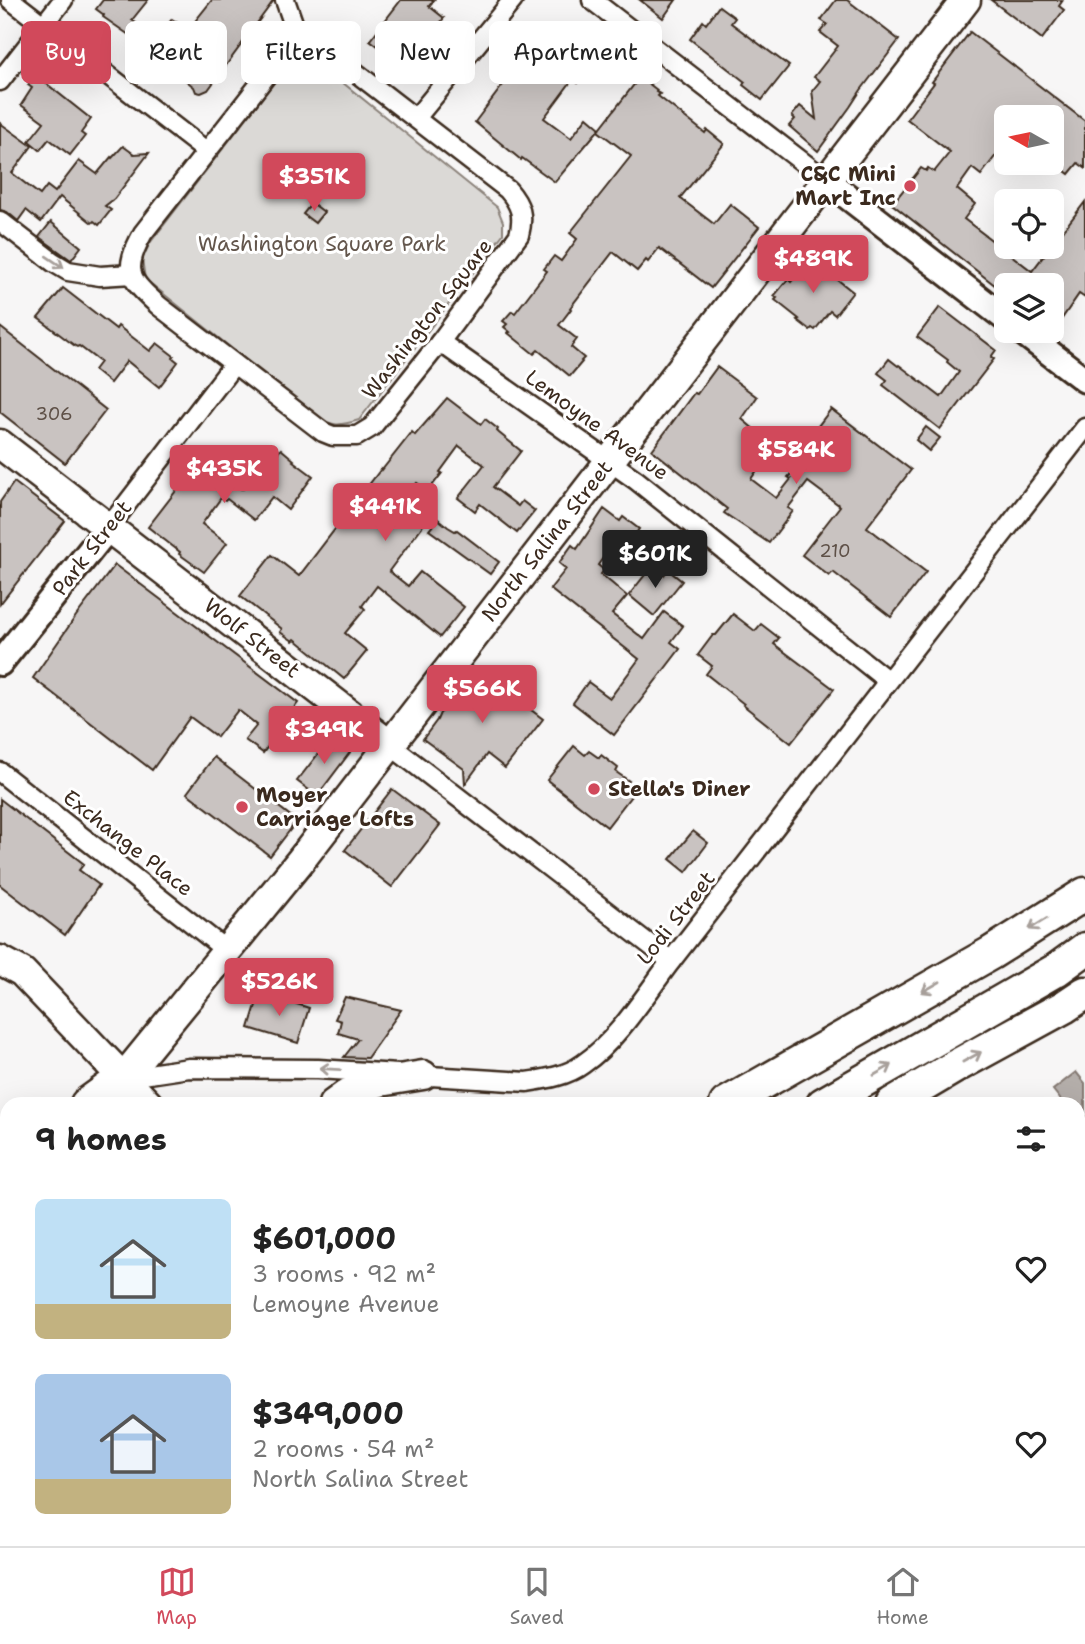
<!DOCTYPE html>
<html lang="en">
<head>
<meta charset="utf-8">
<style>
	:root { --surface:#fff; --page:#f2f2f2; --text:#222; --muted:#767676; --line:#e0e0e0; --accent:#d1495b }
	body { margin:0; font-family:"Shantell Sans",sans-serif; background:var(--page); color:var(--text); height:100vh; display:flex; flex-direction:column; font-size:26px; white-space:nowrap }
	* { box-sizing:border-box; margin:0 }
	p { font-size:23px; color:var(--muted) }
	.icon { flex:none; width:38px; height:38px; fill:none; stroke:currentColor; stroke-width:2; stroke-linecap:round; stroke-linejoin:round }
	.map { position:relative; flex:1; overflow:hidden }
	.panel { position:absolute; left:0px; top:1097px; width:1085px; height:450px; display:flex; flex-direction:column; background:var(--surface); border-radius:21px 21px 0 0; box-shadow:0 7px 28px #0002 }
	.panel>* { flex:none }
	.top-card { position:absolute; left:21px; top:21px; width:700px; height:63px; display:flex; gap:14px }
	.needle { width:46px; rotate:279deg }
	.controls { position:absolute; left:994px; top:105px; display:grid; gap:14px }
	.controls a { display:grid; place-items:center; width:70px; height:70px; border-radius:10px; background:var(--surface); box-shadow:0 7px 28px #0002; font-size:35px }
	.price { position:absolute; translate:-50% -60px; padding:0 16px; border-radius:7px; background:var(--accent); color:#fff; font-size:23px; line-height:46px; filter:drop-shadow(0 2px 4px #0008) }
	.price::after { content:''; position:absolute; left:50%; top:42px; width:21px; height:16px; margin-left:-10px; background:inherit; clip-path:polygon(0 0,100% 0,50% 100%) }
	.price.current { background:#222; color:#fff }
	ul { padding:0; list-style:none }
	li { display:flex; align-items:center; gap:21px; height:175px; padding:0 35px }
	li span { display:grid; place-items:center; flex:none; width:196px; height:140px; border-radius:10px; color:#555 }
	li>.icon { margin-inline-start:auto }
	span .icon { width:84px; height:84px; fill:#fffc; stroke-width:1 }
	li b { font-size:30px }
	h2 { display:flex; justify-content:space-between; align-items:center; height:84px; padding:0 35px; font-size:30px }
	.tag { padding:0 24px; border-radius:10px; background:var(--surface); box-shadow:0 7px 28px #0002; font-size:24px; line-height:63px }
	.tag.current { background:var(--accent); color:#fff }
	.tab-bar { display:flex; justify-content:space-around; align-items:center; height:98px; border-top:2px solid var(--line); background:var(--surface); font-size:19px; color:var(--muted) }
	.tab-bar a { display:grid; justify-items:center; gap:4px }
	.tab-bar .current { color:var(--accent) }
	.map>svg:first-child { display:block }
	.green { fill:#dbd9d6; stroke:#8b827a; stroke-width:2 }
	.water { fill:#b4aeaa; stroke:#847972; stroke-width:2 }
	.building { fill:#c9c3c1; stroke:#3b2a1e; stroke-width:2 }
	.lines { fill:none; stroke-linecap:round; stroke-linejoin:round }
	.street-casing { stroke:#3b2a1e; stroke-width:23 }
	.secondary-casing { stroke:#3b2a1e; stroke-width:30 }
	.primary-casing { stroke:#3b2a1e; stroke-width:33 }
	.highway-casing { stroke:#3b2a1e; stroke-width:37 }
	.street { stroke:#fff; stroke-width:18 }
	.secondary { stroke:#fff; stroke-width:24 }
	.primary { stroke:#fff; stroke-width:28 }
	.highway { stroke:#fff; stroke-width:32 }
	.oneway { stroke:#a79f9a }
	.poi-dot { fill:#d1495b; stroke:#fff; stroke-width:2.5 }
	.labels { text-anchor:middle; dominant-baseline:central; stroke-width:6; stroke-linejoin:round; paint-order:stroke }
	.number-label { font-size:18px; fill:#5e5047 }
	.poi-label { font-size:21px; font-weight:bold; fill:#3b2a1e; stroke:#fff; text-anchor:start }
	.park-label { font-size:21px; fill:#63564c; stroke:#fff }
	.street-label { font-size:21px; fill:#3b2a1e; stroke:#fff }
</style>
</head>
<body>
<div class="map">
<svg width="1085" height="1546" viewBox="0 0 1085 1546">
	<rect width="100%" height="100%" fill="#f7f6f6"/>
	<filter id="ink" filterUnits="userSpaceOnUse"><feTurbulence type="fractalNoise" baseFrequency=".0143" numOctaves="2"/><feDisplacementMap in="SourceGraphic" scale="14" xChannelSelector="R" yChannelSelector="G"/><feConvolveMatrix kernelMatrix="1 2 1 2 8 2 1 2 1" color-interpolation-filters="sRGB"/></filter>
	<g filter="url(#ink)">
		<path class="green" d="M305,63L322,66L497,207L503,222V234L359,420C339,426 334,427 316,416L145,279L142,259L150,243L283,71Z"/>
		<polygon class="water" points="1076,1072 1085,1083 1085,1132 1078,1123 1078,1104 1064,1104 1053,1090"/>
		<g class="building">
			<polygon points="103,0 148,0 132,20 141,27 132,37 103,17 104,15 96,9"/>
			<polygon points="212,0 274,0 208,90 201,93 196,92 194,87 162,61 164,59 159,55 165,45 156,40 172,19 188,30"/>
			<polygon points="401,0 434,0 429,6 444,18 406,67 370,40"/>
			<polygon points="640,0 676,0 663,18"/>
			<polygon points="836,0 847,0 899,40 861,90 850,107 818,151 789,126 795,119 792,116 800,106 816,119 812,91 820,81 814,77 838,46 820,32 827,24 821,20"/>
			<polygon points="991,0 1063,0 1059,6 1064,10 1042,39"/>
			<polygon points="719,6 735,18 731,23 789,66 762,100 743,85 745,82 690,39 703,21 706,24"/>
			<polygon points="557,28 562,32 568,32 568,37 586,50 583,54 594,62 578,83 573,79 544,118 571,138 587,117 600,128 555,182 522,158 521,160 475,122 527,53 532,57 551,32 553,34"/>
			<polygon points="970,32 1085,121 1085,168 1078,163 1069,174 1052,161 1052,117 1006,117 1006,142 981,175 972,168 957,189 975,204 964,219 1032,271 1085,202 1085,298 1079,294 1052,333 1052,285 1006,285 1006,294 892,204 921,168 926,171 928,168 934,172 950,152 907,119 934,83 932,82"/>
			<polygon points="38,71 50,80 47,84 91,119 81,133 85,136 70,155 49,139 40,150 29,141 44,122 21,105 32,88 28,85"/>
			<polygon points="640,77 657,90 656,92 660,94 658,96 705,133 707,130 724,144 680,198 714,224 730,204 759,227 711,288 659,248 648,262 646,260 637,271 613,252 570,308 571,309 559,325 577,339 571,347 584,358 581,361 582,362 570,376 538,350 534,354 508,333 510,332 504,327 507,324 503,321 512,311 515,313 547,271 544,269 554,256 561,261 577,239 570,233 631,156 598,131"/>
			<polygon points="0,123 32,146 12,173 40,195 47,186 55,192 79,161 97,174 111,157 112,158 123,146 134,154 149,153 114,199 105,206 111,210 99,225 94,221 92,223 60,197 41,222 26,210 18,221 7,212 0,210"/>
			<polygon points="312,203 324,212 315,223 303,214"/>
			<polygon points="51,222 81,247 71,260 39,237"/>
			<polygon points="813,260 853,292 835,315 830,311 815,330 812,328 810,330 797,320 799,319 775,300 777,298 774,296 788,279 791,282 808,261 810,263"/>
			<polygon points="63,288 116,329 118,326 150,351 157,343 174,356 173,358 178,362 159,387 127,361 110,383 94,370 100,362 79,346 77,347 75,346 38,318"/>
			<polygon points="940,307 996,350 991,357 994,359 940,429 883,385 887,380 878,373 889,359 898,366 899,365 941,397 959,372 947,362 948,360 917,337"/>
			<polygon points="0,327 106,410 65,463 0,412"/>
			<polygon points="717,367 757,397 742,419 774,446 751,479 776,498 791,479 788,477 796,468 791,464 814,435 812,434 831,409 911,470 867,527 926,572 891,617 833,572 829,576 802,555 840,506 808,482 788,508 793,511 769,543 724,513 727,509 652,450 694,393 697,394"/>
			<polygon points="447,398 481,424 485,419 498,429 497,431 499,433 521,451 493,487 518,506 522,501 535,511 517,533 480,504 475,511 458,498 484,465 459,446 440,472 442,473 428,491 417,483 400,505 424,524 389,571 408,586 420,572 464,607 440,637 377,586 362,606 365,609 345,633 367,651 344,679 295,639 293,641 280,632 282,629 240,596 272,555 299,576 381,469 382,470 412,432 415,435"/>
			<polygon points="926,427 940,438 929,451 916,440"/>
			<polygon points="281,449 294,460 293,461 313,476 288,510 272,497 254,520 227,499 225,501 221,498 202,524 227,543 204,572 179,554 180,552 148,527 179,487 181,489 202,462 204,464 205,461 241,489 243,489 272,456 274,457"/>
			<polygon points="14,482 65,521 0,604 0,502"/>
			<polygon points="604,509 620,521 623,517 639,529 625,549 615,541 598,565 604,570 601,574 627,596 612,614 644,639 664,612 683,626 671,642 680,649 614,735 573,703 588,682 610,698 639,659 550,589 566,569 559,563 572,545 577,549"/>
			<polygon points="438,519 448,527 455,531 457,530 499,562 490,574 429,530"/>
			<polygon points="115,565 298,703 275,733 277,734 263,753 245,740 257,725 238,710 217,737 190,717 152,770 33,678 76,616"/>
			<polygon points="653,565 664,575 668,570 682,581 654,616 629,595"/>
			<polygon points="733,614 755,631 761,624 779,638 774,644 834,689 791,743 743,705 744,704 706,674 712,666 698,655 713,635 716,635"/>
			<polygon points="477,669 543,719 505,768 487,754 465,784 464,769 423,739 437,720 440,713 445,710"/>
			<polygon points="332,736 351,751 317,796 297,781"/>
			<polygon points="574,746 585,755 589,751 599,758 601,755 618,768 616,772 629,781 625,786 634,792 607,827 547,780"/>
			<polygon points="214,757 297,821 270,856 187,793"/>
			<polygon points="392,789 440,825 392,887 345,850"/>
			<polygon points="0,799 84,864 79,870 99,885 65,935 0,885"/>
			<polygon points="693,831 708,843 686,872 670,859"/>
			<polygon points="260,992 309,1008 298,1043 249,1028"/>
			<polygon points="345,997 401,1010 367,1058 344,1057 358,1039 338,1033 341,1021 335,1019"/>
		</g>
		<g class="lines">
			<defs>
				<g id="street">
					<polyline points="11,0 206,151"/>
					<polyline points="285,0 302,48"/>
					<polyline points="592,0 826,180"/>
					<path d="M302,48L325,51L341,61L508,190C521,205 524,216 519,235L440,342L372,427L357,436H333L323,432L159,306C129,279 122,271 143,233L277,62L287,53Z"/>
					<polyline points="0,81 63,0"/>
					<polyline points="416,118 513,0"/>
					<polyline points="0,221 53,262 68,271 100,276 132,274"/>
					<polyline points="440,342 636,480 888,681"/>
					<polyline points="109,527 234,364"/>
					<polyline points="390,745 671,961"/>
					<polyline points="0,772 227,951"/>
					<path d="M123,1078L189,1068L318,1069L527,1082C546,1079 567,1076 583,1064C617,1041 646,994 671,961L1085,428"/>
				</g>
				<g id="secondary">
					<polyline points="826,180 1006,319"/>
					<polyline points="1021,331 1085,380"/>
					<polyline points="0,663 109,527"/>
				</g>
				<g id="primary">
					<polyline points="0,444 390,745"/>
					<polyline points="0,960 22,972 148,1104"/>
					<polyline points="123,1078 301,860 966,0"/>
					<polyline points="333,1104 348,1093 380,1082 423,1075"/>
					<polyline points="567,1540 573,1546"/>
					<polyline points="627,1540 633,1546"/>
				</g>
				<g id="highway">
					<polyline points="87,1104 123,1078"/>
					<polyline points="726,1104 991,953 1085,894"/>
					<polyline points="823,1104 1056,970 1085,949"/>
					<polyline points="892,1104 956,1066 1064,1007 1085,993"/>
					<polyline points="0,1225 7,1215"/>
					<polyline points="0,1349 7,1348"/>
					<polyline points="0,1477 7,1460"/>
					<polyline points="0,1511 7,1508"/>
					<polyline points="0,1538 7,1536"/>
					<polyline points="397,1540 402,1546"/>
					<polyline points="428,1540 430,1546"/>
					<polyline points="102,1546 114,1540"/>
				</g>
			</defs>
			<use href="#street" class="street-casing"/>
			<use href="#secondary" class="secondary-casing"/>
			<use href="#primary" class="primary-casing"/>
			<use href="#highway" class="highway-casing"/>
			<use href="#street" class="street"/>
			<use href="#secondary" class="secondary"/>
			<use href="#primary" class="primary"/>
			<use href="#highway" class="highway"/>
		</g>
		<defs><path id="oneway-shaft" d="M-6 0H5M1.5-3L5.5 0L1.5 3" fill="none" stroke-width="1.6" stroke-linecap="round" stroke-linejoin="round" transform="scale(1.75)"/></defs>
		<g class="oneway">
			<use href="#oneway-shaft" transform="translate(55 262) rotate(34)"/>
			<use href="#oneway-shaft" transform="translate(1038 924) rotate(148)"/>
			<use href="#oneway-shaft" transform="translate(931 987) rotate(150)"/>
			<use href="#oneway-shaft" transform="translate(972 1057) rotate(-29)"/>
			<use href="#oneway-shaft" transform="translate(330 1069) rotate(-177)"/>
			<use href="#oneway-shaft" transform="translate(883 1070) rotate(-30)"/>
		</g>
	</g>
	<g class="poi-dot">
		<circle cx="910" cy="186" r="7"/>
		<circle cx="594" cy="789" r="7"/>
		<circle cx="242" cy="807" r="7"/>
	</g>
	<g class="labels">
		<g class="number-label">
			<text x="54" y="414">306</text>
			<text x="835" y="551">210</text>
		</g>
		<g class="poi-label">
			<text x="896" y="174" text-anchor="end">C&amp;C Mini<tspan x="896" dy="24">Mart Inc</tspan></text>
			<text x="608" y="789">Stella's Diner</text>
			<text x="256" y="795">Moyer<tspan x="256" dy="24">Carriage Lofts</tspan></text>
		</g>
		<g class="park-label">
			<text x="322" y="244">Washington Square Park</text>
		</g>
		<g class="street-label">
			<text transform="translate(427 319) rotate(-52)">Washington Square</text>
			<text transform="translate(597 425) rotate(36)">Lemoyne Avenue</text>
			<text transform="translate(547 541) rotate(-52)">North Salina Street</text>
			<text transform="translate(92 548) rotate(-52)">Park Street</text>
			<text transform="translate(252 638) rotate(38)">Wolf Street</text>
			<text transform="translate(128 843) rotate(38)">Exchange Place</text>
			<text transform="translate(676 918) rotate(-52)">Lodi Street</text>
		</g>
	</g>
</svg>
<div class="controls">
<a><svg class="needle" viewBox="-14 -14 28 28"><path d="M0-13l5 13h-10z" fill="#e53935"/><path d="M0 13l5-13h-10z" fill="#767676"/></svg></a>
<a><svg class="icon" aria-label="locate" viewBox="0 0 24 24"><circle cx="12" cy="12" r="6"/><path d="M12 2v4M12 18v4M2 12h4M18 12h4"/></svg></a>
<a><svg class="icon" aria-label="layers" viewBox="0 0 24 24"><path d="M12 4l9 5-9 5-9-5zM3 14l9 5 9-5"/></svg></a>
</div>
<b class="price" style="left:314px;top:213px">$351K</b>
<b class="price" style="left:813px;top:295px">$489K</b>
<b class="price" style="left:796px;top:486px">$584K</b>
<b class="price" style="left:224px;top:505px">$435K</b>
<b class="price" style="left:385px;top:543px">$441K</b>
<b class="price current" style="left:655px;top:590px">$601K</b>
<b class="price" style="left:482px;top:725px">$566K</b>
<b class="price" style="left:324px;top:766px">$349K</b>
<b class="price" style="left:279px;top:1018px">$526K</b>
<div class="top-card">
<a class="tag current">Buy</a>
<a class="tag">Rent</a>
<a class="tag">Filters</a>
<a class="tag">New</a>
<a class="tag">Apartment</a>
</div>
<section class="panel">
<h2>9 homes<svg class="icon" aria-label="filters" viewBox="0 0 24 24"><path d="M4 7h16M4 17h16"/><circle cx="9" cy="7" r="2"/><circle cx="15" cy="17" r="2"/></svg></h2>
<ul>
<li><span style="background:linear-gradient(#bfe0f5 75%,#c2b280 0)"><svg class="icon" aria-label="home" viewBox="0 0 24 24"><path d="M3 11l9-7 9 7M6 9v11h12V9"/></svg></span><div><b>$601,000</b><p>3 rooms · 92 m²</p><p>Lemoyne Avenue</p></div><svg class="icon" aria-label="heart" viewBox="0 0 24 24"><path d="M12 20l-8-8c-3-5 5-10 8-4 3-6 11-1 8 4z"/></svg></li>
<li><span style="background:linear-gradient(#a9c7e8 75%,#c2b280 0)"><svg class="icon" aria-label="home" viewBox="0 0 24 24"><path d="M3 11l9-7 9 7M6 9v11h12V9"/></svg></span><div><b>$349,000</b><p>2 rooms · 54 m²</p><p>North Salina Street</p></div><svg class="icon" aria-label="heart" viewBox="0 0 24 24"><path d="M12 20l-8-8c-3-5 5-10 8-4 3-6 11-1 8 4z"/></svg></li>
</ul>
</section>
</div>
<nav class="tab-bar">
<a class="current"><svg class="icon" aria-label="map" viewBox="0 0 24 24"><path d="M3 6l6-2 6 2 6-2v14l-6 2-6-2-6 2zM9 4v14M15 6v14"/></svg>Map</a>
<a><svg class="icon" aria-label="saved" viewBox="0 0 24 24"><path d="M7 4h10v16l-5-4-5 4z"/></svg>Saved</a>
<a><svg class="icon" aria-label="home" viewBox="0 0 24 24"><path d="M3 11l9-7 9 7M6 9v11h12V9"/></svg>Home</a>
</nav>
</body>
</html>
